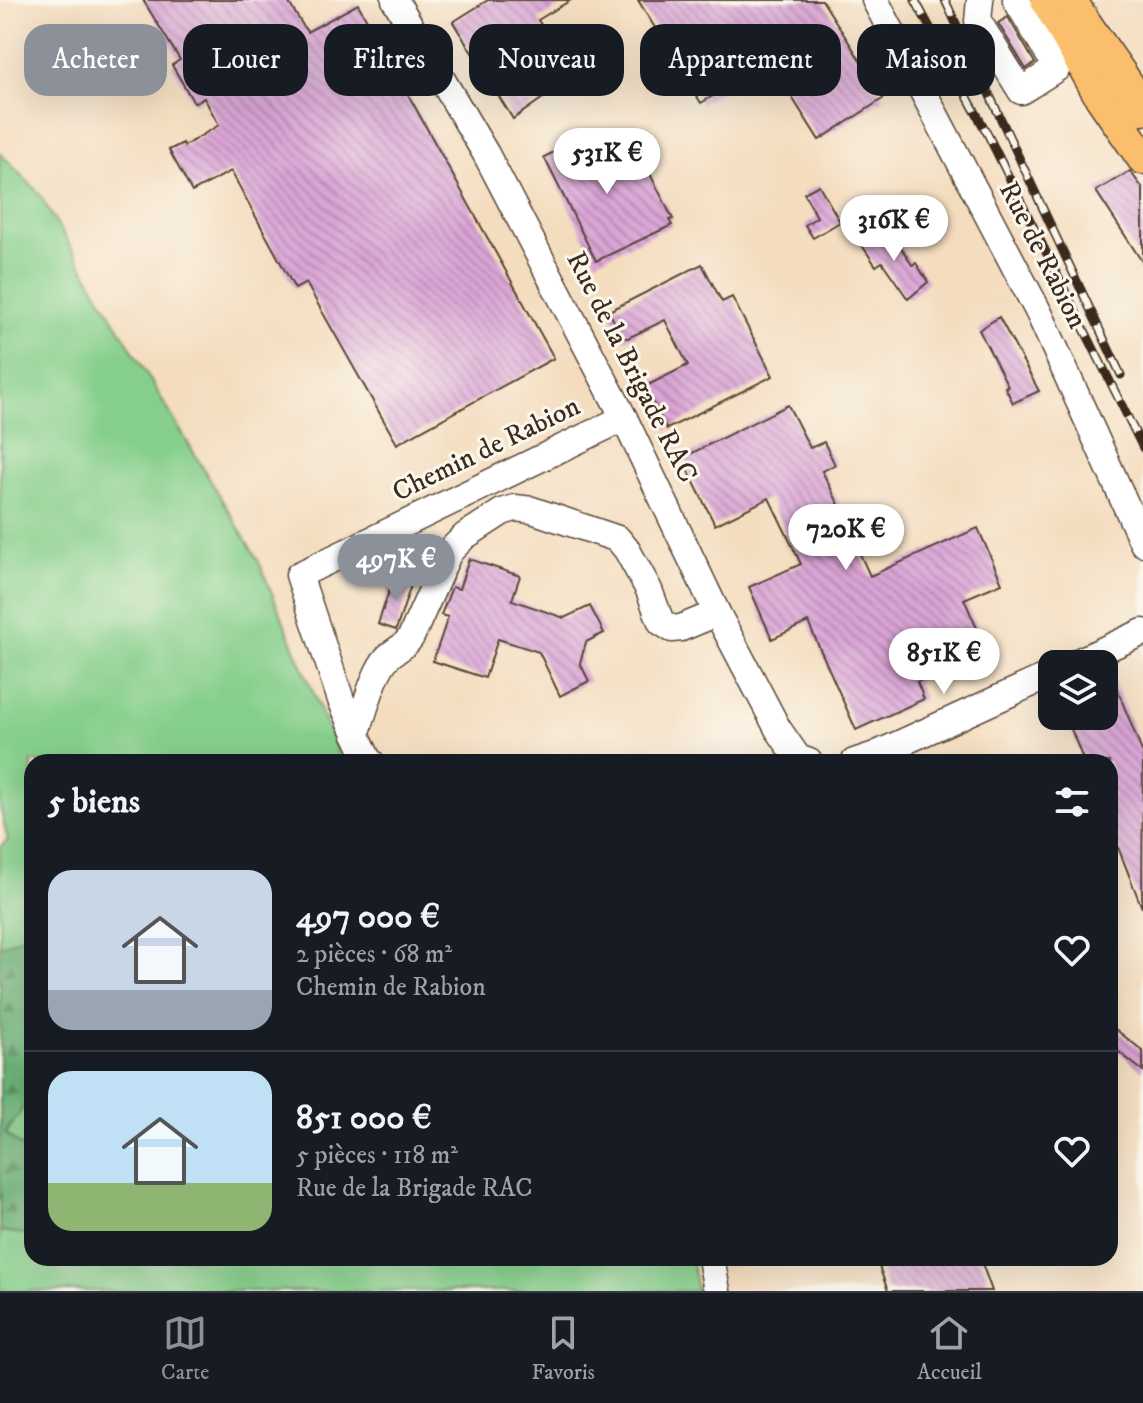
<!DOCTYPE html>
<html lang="fr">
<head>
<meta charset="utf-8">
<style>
	:root { --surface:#171b24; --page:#242831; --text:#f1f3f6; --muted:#9ea1a6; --line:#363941; --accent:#8c9099 }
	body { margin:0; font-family:"IM FELL DW Pica",serif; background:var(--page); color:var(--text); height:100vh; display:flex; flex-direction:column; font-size:30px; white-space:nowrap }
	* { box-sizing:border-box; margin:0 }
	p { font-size:26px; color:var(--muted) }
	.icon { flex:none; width:44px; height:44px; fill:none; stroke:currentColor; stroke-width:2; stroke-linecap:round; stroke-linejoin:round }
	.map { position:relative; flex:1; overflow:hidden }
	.side { position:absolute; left:24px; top:754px; width:1094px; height:512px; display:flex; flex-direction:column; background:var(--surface); border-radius:24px; box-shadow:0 8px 32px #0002 }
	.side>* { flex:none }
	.hud { position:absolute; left:24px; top:24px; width:1096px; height:72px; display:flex; gap:16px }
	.buttons { position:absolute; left:1038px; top:650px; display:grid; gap:16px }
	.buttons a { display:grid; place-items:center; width:80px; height:80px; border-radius:16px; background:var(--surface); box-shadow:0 8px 32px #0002; font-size:40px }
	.price { position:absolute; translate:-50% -68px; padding:0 18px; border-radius:28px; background:#fff; color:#222; font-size:26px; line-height:52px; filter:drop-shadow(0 2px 4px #0008) }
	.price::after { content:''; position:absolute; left:50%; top:48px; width:24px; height:18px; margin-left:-12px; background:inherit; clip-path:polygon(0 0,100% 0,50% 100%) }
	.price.selected { background:var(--accent); color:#fff }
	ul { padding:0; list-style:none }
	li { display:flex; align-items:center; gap:24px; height:200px; padding:0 24px }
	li+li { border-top:2px solid var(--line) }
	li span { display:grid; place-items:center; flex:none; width:224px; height:160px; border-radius:24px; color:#555 }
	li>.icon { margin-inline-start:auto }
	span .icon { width:96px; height:96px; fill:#fffc; stroke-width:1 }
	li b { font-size:34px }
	h2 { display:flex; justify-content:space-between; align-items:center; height:96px; padding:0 24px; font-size:34px }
	.tag { padding:0 28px; border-radius:24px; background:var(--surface); box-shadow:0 8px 32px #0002; font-size:28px; line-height:72px }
	.tag.selected { background:var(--accent); color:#fff }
	.tabs { display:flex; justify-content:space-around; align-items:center; height:112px; border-top:2px solid var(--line); background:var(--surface); font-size:22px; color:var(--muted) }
	.tabs a { display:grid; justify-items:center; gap:4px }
	.tabs .selected { color:var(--accent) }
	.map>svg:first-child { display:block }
	.grass { fill:#86cf8b; stroke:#607c54; stroke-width:2 }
	.forest { fill:url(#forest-firs); stroke:#546e4a; stroke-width:2 }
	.building { fill:url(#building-back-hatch) }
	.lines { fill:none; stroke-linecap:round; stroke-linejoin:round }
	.minor-casing { stroke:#574536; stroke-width:29 }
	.major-casing { stroke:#574536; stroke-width:35 }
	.minor { stroke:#fff; stroke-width:26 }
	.major { stroke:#fabe6d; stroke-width:32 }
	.rail-casing { stroke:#3b2a1e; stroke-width:9 }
	.rail { stroke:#fbf7ec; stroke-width:6; stroke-dasharray:18; stroke-linecap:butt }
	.labels { text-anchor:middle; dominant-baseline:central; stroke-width:6; stroke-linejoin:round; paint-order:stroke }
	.street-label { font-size:28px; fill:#3b2a1e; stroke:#fbf7ec }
</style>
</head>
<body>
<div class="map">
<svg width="1143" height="1291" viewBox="0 0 1143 1291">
	<defs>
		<pattern id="forest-firs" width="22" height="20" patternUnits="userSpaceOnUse" patternTransform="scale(2)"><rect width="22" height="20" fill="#6cb277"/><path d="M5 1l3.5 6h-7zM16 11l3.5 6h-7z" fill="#5a9161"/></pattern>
		<pattern id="building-back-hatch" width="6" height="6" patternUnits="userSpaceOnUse" patternTransform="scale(2)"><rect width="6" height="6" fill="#daa4d6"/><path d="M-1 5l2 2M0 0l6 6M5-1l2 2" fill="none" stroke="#b286ad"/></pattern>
	</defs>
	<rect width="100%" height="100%" fill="#fbf7ec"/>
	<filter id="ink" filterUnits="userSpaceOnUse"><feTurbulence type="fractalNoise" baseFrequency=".0125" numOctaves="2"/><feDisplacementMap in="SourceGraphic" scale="16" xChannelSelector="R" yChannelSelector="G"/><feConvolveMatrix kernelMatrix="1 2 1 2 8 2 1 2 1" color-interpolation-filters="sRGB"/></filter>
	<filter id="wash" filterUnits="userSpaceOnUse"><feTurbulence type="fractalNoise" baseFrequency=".006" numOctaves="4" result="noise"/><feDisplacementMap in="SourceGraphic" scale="32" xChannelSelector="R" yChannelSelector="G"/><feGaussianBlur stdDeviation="1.8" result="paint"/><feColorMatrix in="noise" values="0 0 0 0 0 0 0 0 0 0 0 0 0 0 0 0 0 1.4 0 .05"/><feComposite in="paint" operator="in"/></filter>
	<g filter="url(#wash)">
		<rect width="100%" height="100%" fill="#f4ddbf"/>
		<polygon class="grass" points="0,153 38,192 259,562 342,762 32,762 32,1258 691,1258 697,1291 0,1291 0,847 8,840 0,808 0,615 2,602 0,587"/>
		<polygon class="forest" points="32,933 32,1094 6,1134 32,1155 32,1235 0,1231 0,946"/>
		<g id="blocks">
			<g class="building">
				<polygon points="143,0 287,0 307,32 358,4 554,358 397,444 306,283 295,289 231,171 192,192 169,150 183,143 184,146 219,125 204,98 194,103 172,65 180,60"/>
				<polygon points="488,0 571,0 538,20 574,76 513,119 453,22"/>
				<polygon points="638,0 822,0 884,98 819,140 759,45 715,71 725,89 701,103"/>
				<polygon points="1008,17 1035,63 1026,69 998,23"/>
				<polygon points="600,129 623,176 645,164 673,219 669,220 672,225 596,261 544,157"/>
				<polygon points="1130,171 1143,189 1143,263 1096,191"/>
				<polygon points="819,185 840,222 813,238 805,225 817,217 804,193"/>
				<polygon points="881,228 893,248 899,244 912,265 916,263 928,282 908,299 882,262 876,266 859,241"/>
				<polygon points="702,264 722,302 732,297 773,376 667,429 644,387 688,365 665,320 628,338 622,338 609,311"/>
				<polygon points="999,317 1039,391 1013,403 1005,387 1008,386 979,330"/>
				<polygon points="788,405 810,448 824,442 835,465 822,471 849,525 847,526 870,576 978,528 1002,583 964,599 987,651 917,682 924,699 856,730 808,622 772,639 749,587 801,564 769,498 715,525 682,458"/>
				<polygon points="469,559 520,576 512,600 564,618 590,606 604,633 586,642 580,663 589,681 560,696 539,652 498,639 485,678 433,661 448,617 441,615 452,587 459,589"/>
				<polygon points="395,573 413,579 396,630 378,624"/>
				<polygon points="1108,666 1143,754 1142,908 1110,827 1110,762 1084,762 1066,716 1104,716 1104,667"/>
				<polygon points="1110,1025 1143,1051 1143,1071 1110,1045"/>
				<polygon points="876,1258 980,1258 992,1291 888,1291"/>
			</g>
		</g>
	</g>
	<g filter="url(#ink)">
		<use href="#blocks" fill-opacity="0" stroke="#574536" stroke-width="2"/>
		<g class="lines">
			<defs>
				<g id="minor">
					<polyline points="395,0 486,154 624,418 717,613 778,729 798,758 809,762"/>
					<polyline points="875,0 1039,313 1143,543"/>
					<polyline points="980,0 978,21 1021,91 1057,68 1016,0"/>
					<polyline points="1073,664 1143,632"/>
					<path d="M356,734C364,714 373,672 388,657C396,649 403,649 411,637L449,552L465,536L502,512L515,508L532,510L618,539L627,550L649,590L661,622L672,629L681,628L717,613"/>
					<polyline points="371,762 368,760 341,700 299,575 624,418"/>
					<polyline points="854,762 875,755 1052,674"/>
					<polyline points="711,1258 717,1291"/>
				</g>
				<g id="major">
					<polyline points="1047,0 1101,97 1143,158"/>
					<path d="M1072,3C1094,39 1121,72 1143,109"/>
				</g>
			</defs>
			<use href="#minor" class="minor-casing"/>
			<use href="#major" class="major-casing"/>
			<use href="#minor" class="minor"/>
			<use href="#major" class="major"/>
			<defs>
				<g id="rail">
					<polyline points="915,0 988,135 1143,448"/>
					<polyline points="945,0 1121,375"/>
				</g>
			</defs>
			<use href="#rail" class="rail-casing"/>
			<use href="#rail" class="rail"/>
		</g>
	</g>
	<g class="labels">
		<g class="street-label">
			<text transform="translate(1043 255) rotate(63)">Rue de Rabion</text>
			<text transform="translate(632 367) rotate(63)">Rue de la Brigade RAC</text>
			<text transform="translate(486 449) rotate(-26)">Chemin de Rabion</text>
		</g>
	</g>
</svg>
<div class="buttons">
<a><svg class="icon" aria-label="layers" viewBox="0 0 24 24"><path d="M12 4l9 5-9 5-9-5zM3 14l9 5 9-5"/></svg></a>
</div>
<b class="price" style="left:607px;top:196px">531K €</b>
<b class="price" style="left:894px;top:263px">316K €</b>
<b class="price" style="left:846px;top:572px">720K €</b>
<b class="price selected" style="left:396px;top:602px">497K €</b>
<b class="price" style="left:944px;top:696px">851K €</b>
<div class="hud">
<a class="tag selected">Acheter</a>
<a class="tag">Louer</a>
<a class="tag">Filtres</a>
<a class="tag">Nouveau</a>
<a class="tag">Appartement</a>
<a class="tag">Maison</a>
</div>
<section class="side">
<h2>5 biens<svg class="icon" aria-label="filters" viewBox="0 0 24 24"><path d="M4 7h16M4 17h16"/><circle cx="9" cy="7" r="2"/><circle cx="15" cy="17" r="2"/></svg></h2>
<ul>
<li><span style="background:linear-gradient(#c9d6e8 75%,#9aa5b1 0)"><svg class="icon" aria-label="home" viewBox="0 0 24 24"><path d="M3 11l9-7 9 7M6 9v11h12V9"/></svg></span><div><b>497 000 €</b><p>2 pièces · 68 m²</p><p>Chemin de Rabion</p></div><svg class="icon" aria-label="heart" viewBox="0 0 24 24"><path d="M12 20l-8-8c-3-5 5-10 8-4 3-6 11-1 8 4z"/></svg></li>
<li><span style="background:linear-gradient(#bfe0f5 70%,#8fb573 0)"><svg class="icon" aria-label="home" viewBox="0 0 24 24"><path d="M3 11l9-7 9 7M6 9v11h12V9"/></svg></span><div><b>851 000 €</b><p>5 pièces · 118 m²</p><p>Rue de la Brigade RAC</p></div><svg class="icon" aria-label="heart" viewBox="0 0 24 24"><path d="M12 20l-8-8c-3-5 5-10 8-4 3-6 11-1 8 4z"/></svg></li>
</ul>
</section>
</div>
<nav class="tabs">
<a class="selected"><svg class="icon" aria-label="map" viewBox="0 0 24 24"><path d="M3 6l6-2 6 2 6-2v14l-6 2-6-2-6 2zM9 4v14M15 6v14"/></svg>Carte</a>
<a><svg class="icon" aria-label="saved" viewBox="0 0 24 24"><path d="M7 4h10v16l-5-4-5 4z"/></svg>Favoris</a>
<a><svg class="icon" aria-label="home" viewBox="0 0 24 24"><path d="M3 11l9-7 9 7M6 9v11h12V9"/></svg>Accueil</a>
</nav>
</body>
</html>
